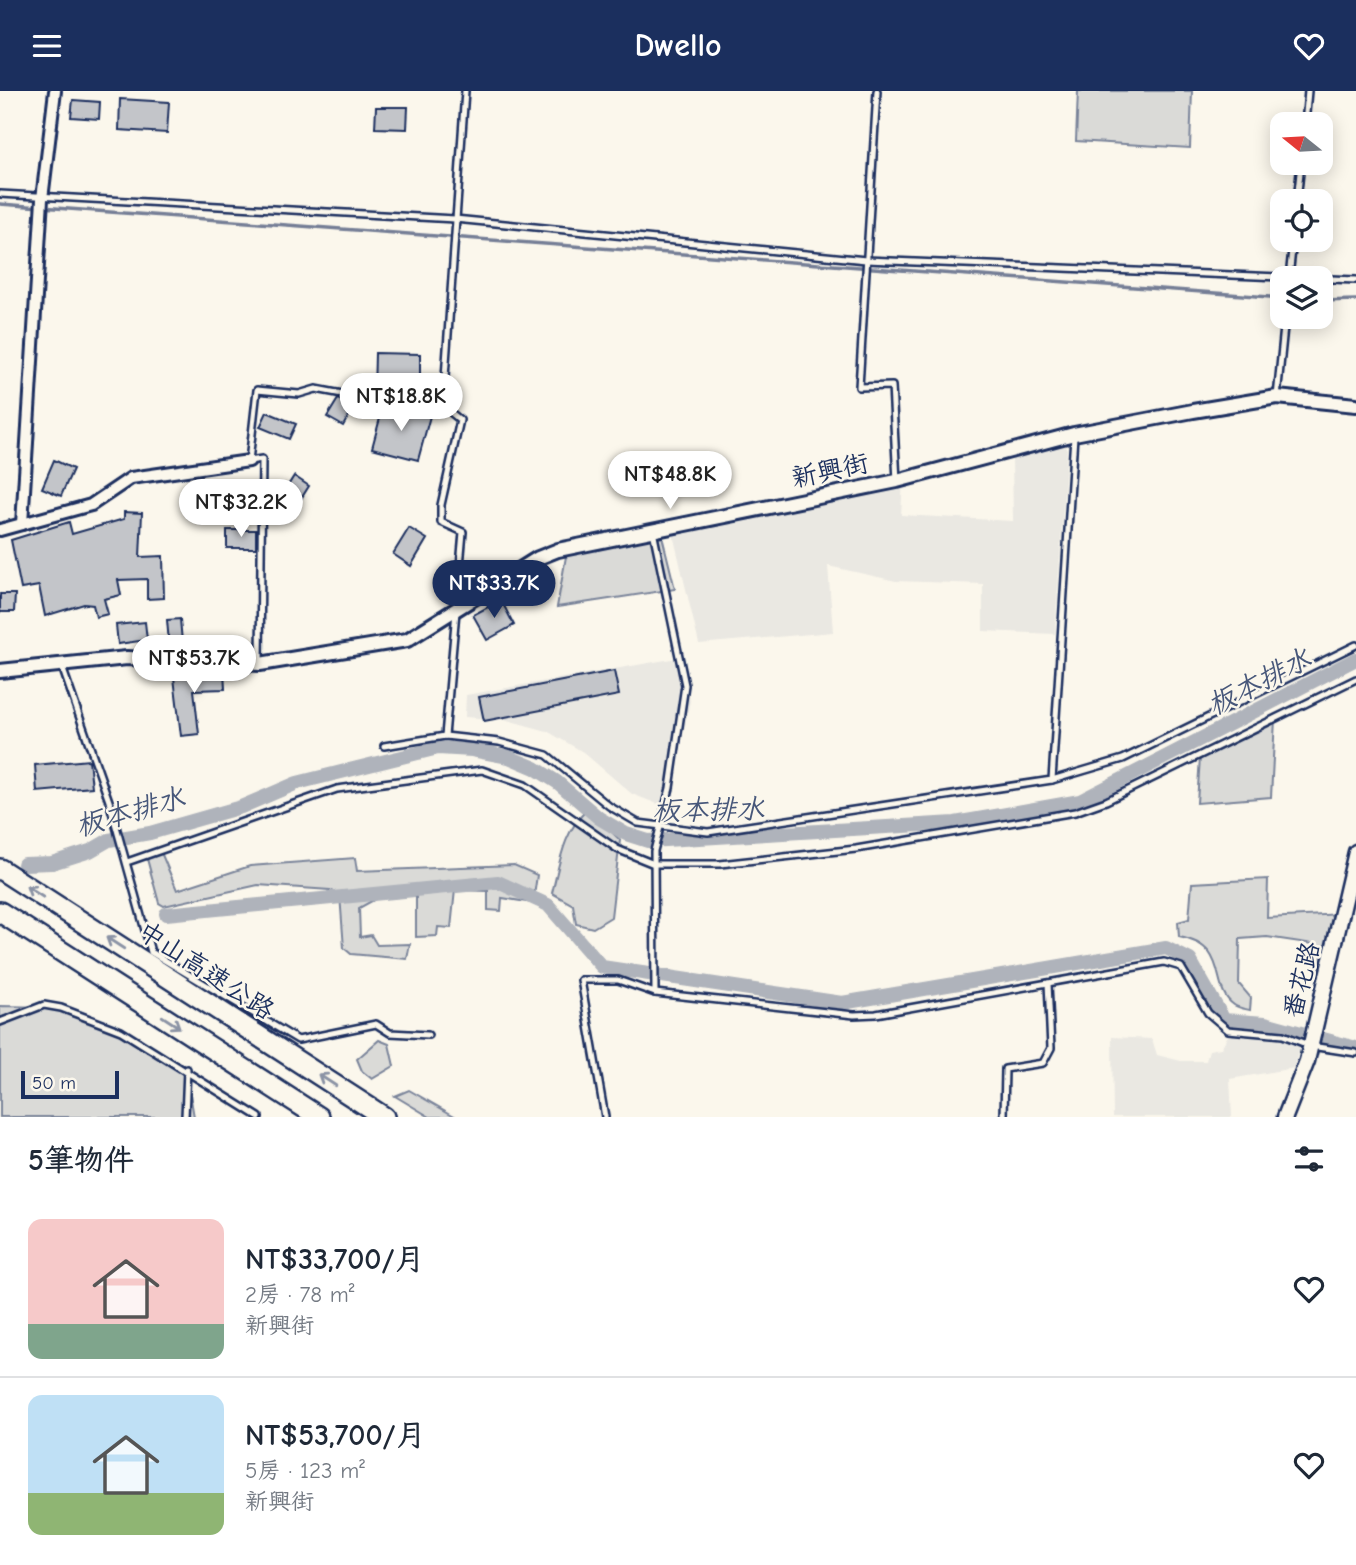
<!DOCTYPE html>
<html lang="zh-TW">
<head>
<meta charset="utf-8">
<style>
	:root { --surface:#fff; --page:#f6f6f7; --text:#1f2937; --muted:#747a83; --line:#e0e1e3; --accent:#1b2f5e }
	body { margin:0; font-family:"Comic Neue","LXGW WenKai TC",sans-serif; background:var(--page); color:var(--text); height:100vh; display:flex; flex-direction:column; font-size:26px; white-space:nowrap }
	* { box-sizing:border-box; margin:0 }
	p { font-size:23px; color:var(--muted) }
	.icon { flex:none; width:38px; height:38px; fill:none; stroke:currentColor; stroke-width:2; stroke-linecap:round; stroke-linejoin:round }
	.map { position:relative; height:1026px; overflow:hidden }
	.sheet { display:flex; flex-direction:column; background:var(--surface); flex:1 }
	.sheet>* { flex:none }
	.needle { width:46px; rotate:288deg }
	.tools { position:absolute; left:1270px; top:21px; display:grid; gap:14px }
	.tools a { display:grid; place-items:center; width:63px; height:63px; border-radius:14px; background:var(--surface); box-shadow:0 4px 18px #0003; font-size:35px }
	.scale { position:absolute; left:21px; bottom:18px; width:98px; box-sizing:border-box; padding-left:7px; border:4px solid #1b2f5e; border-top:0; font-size:19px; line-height:24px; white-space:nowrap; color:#1b2f5e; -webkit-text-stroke:5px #fbf7ec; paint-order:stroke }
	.price { position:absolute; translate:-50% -60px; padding:0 16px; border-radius:24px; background:#fff; color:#222; font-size:23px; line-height:46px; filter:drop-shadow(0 2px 4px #0008) }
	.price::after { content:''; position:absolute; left:50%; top:42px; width:21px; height:16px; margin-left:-10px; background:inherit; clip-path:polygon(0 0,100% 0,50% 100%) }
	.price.on { background:var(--accent); color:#fff }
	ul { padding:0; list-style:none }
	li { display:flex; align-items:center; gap:21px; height:175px; padding:0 28px }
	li+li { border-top:2px solid var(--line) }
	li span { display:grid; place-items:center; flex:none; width:196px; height:140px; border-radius:14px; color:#555 }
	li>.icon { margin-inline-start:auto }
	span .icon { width:84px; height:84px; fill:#fffc; stroke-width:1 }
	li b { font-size:30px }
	h2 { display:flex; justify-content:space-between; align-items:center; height:84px; padding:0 28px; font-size:30px }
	header { display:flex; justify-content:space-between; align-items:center; height:91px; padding:0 28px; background:var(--accent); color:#fff; font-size:32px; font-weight:700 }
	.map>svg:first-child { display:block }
	.built { fill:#eae8e2 }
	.green { fill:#dadad7; stroke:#7a849a; stroke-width:2 }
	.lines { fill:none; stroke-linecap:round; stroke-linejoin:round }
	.stream { stroke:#747e96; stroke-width:3.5 }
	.canal { stroke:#afb3bb; stroke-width:14 }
	.building { fill:#c3c5c9; stroke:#1b2f5e; stroke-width:2 }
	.service-casing { stroke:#1b2f5e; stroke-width:10 }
	.minor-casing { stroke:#1b2f5e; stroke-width:16 }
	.tertiary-casing { stroke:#1b2f5e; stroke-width:18 }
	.secondary-casing { stroke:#1b2f5e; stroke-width:19 }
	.motorway-casing { stroke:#1b2f5e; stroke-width:24 }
	.service { stroke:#fbf7ec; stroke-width:5 }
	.minor { stroke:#fbf7ec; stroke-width:10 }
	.tertiary { stroke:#fbf7ec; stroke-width:12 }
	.secondary { stroke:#fbf7ec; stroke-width:14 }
	.motorway { stroke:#fbf7ec; stroke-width:19 }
	.oneway { stroke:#8b93a5 }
	.labels { text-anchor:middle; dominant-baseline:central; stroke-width:5; stroke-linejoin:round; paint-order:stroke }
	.street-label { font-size:26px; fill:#1b2f5e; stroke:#fbf7ec }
	.water-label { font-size:28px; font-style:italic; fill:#47577a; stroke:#fbf7ec }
</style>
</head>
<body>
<header><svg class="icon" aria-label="menu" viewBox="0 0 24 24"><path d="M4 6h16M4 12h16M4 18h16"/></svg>Dwello<svg class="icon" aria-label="heart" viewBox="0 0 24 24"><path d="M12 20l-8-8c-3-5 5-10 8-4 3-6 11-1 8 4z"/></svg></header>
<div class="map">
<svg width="1356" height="1026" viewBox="0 0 1356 1026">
	<rect width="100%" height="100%" fill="#fbf7ec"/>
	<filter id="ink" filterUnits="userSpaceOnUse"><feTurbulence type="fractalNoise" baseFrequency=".0143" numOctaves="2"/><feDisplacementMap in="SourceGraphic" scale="14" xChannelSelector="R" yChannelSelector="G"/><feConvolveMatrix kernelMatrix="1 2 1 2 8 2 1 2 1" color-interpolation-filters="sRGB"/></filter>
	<g filter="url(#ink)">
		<g class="built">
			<polygon points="1062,352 1067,358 1055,543 983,540 983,493 896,490 828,475 833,541 699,553 671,435 903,388 901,424 1013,430 1012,366"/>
			<polygon points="683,566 690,610 668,717 632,703 583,661 547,640 507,629 465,626 466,604"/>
			<polygon points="1305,935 1294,977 1230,988 1232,1026 1113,1026 1112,946 1152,948 1157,964 1181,970 1206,970 1209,959 1221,957 1230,941"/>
		</g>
		<g class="green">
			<polygon points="1078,0 1192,0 1190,57 1076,50"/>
			<polygon points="660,437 675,498 557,516 568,454"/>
			<polygon points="1275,628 1271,706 1197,712 1200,666"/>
			<path d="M588,718L620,749L611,826L593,837L576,833L573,814L552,802C560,771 563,740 588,718Z"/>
			<polygon points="152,759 160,759 177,799 250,775 355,767 357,780 514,774 537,784 533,812 502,807 501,820 488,819 488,800 455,799 451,837 438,836 437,845 416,846 416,803 379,806 359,817 360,846 371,844 377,854 410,853 407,868 351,863 344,857 340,804 330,799 258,794 164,815 159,812 146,764"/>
			<path d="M1268,788L1267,827L1342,823L1326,881L1313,873L1314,853L1267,846L1240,848L1239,893L1251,907L1250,919C1245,918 1238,917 1234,914C1209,897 1231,855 1179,846L1178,831L1189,828L1192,792Z"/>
			<polygon points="0,915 47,916 102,930 177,970 187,985 194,1026 0,1026"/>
			<polygon points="379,949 389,953 394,975 372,988 362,980 357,968"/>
			<polygon points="409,999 456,1026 430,1026 395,1005"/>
		</g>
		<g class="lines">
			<g class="stream">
				<polyline points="0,113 1283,207"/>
				<polyline points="1321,210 1356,209"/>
			</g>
			<g class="canal">
				<polyline points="24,773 52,772 90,760 109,749 150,742 241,716 297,692 438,657 472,659 509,666 535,677 557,691 599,727 626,743 648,750 955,732 1080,710 1356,568"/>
				<polyline points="166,823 498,791 548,814 602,876 842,912 1166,857 1190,869 1224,929 1265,932 1356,957"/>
			</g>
		</g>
		<g class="building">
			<polygon points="120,8 169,11 167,42 119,39"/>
			<polygon points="73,9 100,11 99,28 71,26"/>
			<polygon points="376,16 408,16 407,38 375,37"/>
			<polygon points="375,262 420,263 420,303 374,303"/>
			<polygon points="338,308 354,316 343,335 327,326"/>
			<polygon points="383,316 430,325 418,369 372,357"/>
			<polygon points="267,321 296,333 289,348 260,336"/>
			<polygon points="54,369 73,378 61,405 42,397"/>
			<polygon points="294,385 309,395 297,414 282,404"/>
			<polygon points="124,421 142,422 140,466 163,465 164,507 147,508 147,488 118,489 121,504 104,508 108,523 96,526 93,514 84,513 45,525 39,495 21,498 11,449 69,431 72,443 124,428"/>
			<polygon points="409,437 427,448 411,475 393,463"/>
			<rect x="227" y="439" width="29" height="18"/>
			<polygon points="0,503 15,503 14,521 0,521"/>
			<polygon points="501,509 514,534 487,549 473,524"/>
			<polygon points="180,528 182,551 169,552 167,529"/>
			<polygon points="145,531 147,549 118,553 116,534"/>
			<polygon points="173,578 224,580 225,598 194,599 199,643 181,645"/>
			<polygon points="614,580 619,604 484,630 479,606"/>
			<polygon points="89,669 92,696 37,701 35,674"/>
		</g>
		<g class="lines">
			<defs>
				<g id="service">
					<polyline points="877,0 859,296 892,295 897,390"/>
					<polyline points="1305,33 1308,0"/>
					<polyline points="0,103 455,128 866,169 1356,189"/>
					<polyline points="1297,110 1301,72"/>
					<polyline points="1289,187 1293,149"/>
					<polyline points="1277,306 1285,226"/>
					<polyline points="61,573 109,710 151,861 298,949 376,933 390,942 428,944"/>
					<polyline points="260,573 262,368 249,370 257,299 299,303 316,298 437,321 443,315"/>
					<polyline points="445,645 463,441 441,431 441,414 460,329 443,315 465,0"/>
					<polyline points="384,655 445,645 499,651 547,664 609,715 638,732 708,741 1052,689 1074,345"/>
					<polyline points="1052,689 1123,668 1356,554"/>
					<polyline points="127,771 337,698 482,679 525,694 617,758 654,773 720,773 856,758 1075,721 1106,710 1356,588"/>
					<polyline points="655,902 854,924 876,923 1164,871 1181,876 1208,922 1228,939 1283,944 1311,955 1356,962"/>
					<polyline points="0,931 44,914 61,917 121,940 259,1026"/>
					<polyline points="185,1026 187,978"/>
					<polyline points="605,1026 581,889 618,889 655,902 654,760 670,697 685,594 653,440"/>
					<polyline points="1004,1026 1005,978 1043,972 1051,957 1048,892"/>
				</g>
				<g id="minor">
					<polyline points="22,433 42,108 55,0"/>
					<polyline points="0,439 91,414 131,387 249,370"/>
				</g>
				<polyline id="tertiary" points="0,580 127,567 260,573 407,549 538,467 558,459 897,390 1074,343 1193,320 1277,306 1356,314"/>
				<polyline id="secondary" points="1285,1026 1307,970 1356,761"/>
				<g id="motorway">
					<polyline points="0,778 384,1026"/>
					<polyline points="0,821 319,1026"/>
				</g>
			</defs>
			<use href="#service" class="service-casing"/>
			<use href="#minor" class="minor-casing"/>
			<use href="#tertiary" class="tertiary-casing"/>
			<use href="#secondary" class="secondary-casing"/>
			<use href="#motorway" class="motorway-casing"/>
			<use href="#service" class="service"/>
			<use href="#minor" class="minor"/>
			<use href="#tertiary" class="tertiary"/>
			<use href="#secondary" class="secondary"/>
			<use href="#motorway" class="motorway"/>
		</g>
		<defs><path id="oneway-shaft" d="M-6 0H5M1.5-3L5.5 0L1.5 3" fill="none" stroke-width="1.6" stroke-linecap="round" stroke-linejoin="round" transform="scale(1.75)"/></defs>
		<g class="oneway">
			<use href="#oneway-shaft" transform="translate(35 801) rotate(-147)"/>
			<use href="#oneway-shaft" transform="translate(115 852) rotate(-147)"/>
			<use href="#oneway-shaft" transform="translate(171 931) rotate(33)"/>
			<use href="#oneway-shaft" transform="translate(327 989) rotate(-147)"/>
		</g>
	</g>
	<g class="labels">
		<g class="street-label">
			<text transform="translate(830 380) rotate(-12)">新興街</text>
			<text transform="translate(206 880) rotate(33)">中山高速公路</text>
			<text transform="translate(1302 889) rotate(-76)">番花路</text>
		</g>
		<g class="water-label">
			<text transform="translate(1259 591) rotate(-27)">板本排水</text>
			<text transform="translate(708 719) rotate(-1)">板本排水</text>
			<text transform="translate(130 721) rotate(-16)">板本排水</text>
		</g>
	</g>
</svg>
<div class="tools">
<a><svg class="needle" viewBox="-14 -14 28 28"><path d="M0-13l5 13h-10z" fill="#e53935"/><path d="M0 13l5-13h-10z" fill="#747a83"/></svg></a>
<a><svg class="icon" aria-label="locate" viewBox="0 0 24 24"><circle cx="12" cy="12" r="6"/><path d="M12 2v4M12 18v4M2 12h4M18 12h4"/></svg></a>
<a><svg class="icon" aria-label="layers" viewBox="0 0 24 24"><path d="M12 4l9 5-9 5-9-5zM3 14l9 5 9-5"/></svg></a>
</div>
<div class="scale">50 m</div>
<b class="price" style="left:401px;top:342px">NT$18.8K</b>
<b class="price" style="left:670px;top:420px">NT$48.8K</b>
<b class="price" style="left:241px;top:448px">NT$32.2K</b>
<b class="price on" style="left:494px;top:529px">NT$33.7K</b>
<b class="price" style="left:194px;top:604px">NT$53.7K</b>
</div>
<section class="sheet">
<h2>5筆物件<svg class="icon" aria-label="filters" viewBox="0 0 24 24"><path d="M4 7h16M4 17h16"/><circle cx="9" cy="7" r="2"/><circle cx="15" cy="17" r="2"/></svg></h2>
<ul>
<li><span style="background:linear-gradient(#f6c9c9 75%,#7fa58c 0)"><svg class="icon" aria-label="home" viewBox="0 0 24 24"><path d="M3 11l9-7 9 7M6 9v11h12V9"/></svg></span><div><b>NT$33,700/月</b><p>2房 · 78 m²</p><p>新興街</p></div><svg class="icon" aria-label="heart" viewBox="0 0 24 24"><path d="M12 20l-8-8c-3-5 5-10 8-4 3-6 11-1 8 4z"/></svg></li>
<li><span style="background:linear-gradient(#bfe0f5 70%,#8fb573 0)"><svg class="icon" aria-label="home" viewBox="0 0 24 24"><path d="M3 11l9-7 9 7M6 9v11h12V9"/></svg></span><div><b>NT$53,700/月</b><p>5房 · 123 m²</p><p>新興街</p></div><svg class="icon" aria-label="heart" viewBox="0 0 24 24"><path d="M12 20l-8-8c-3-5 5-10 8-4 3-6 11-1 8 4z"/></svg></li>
</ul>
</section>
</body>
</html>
